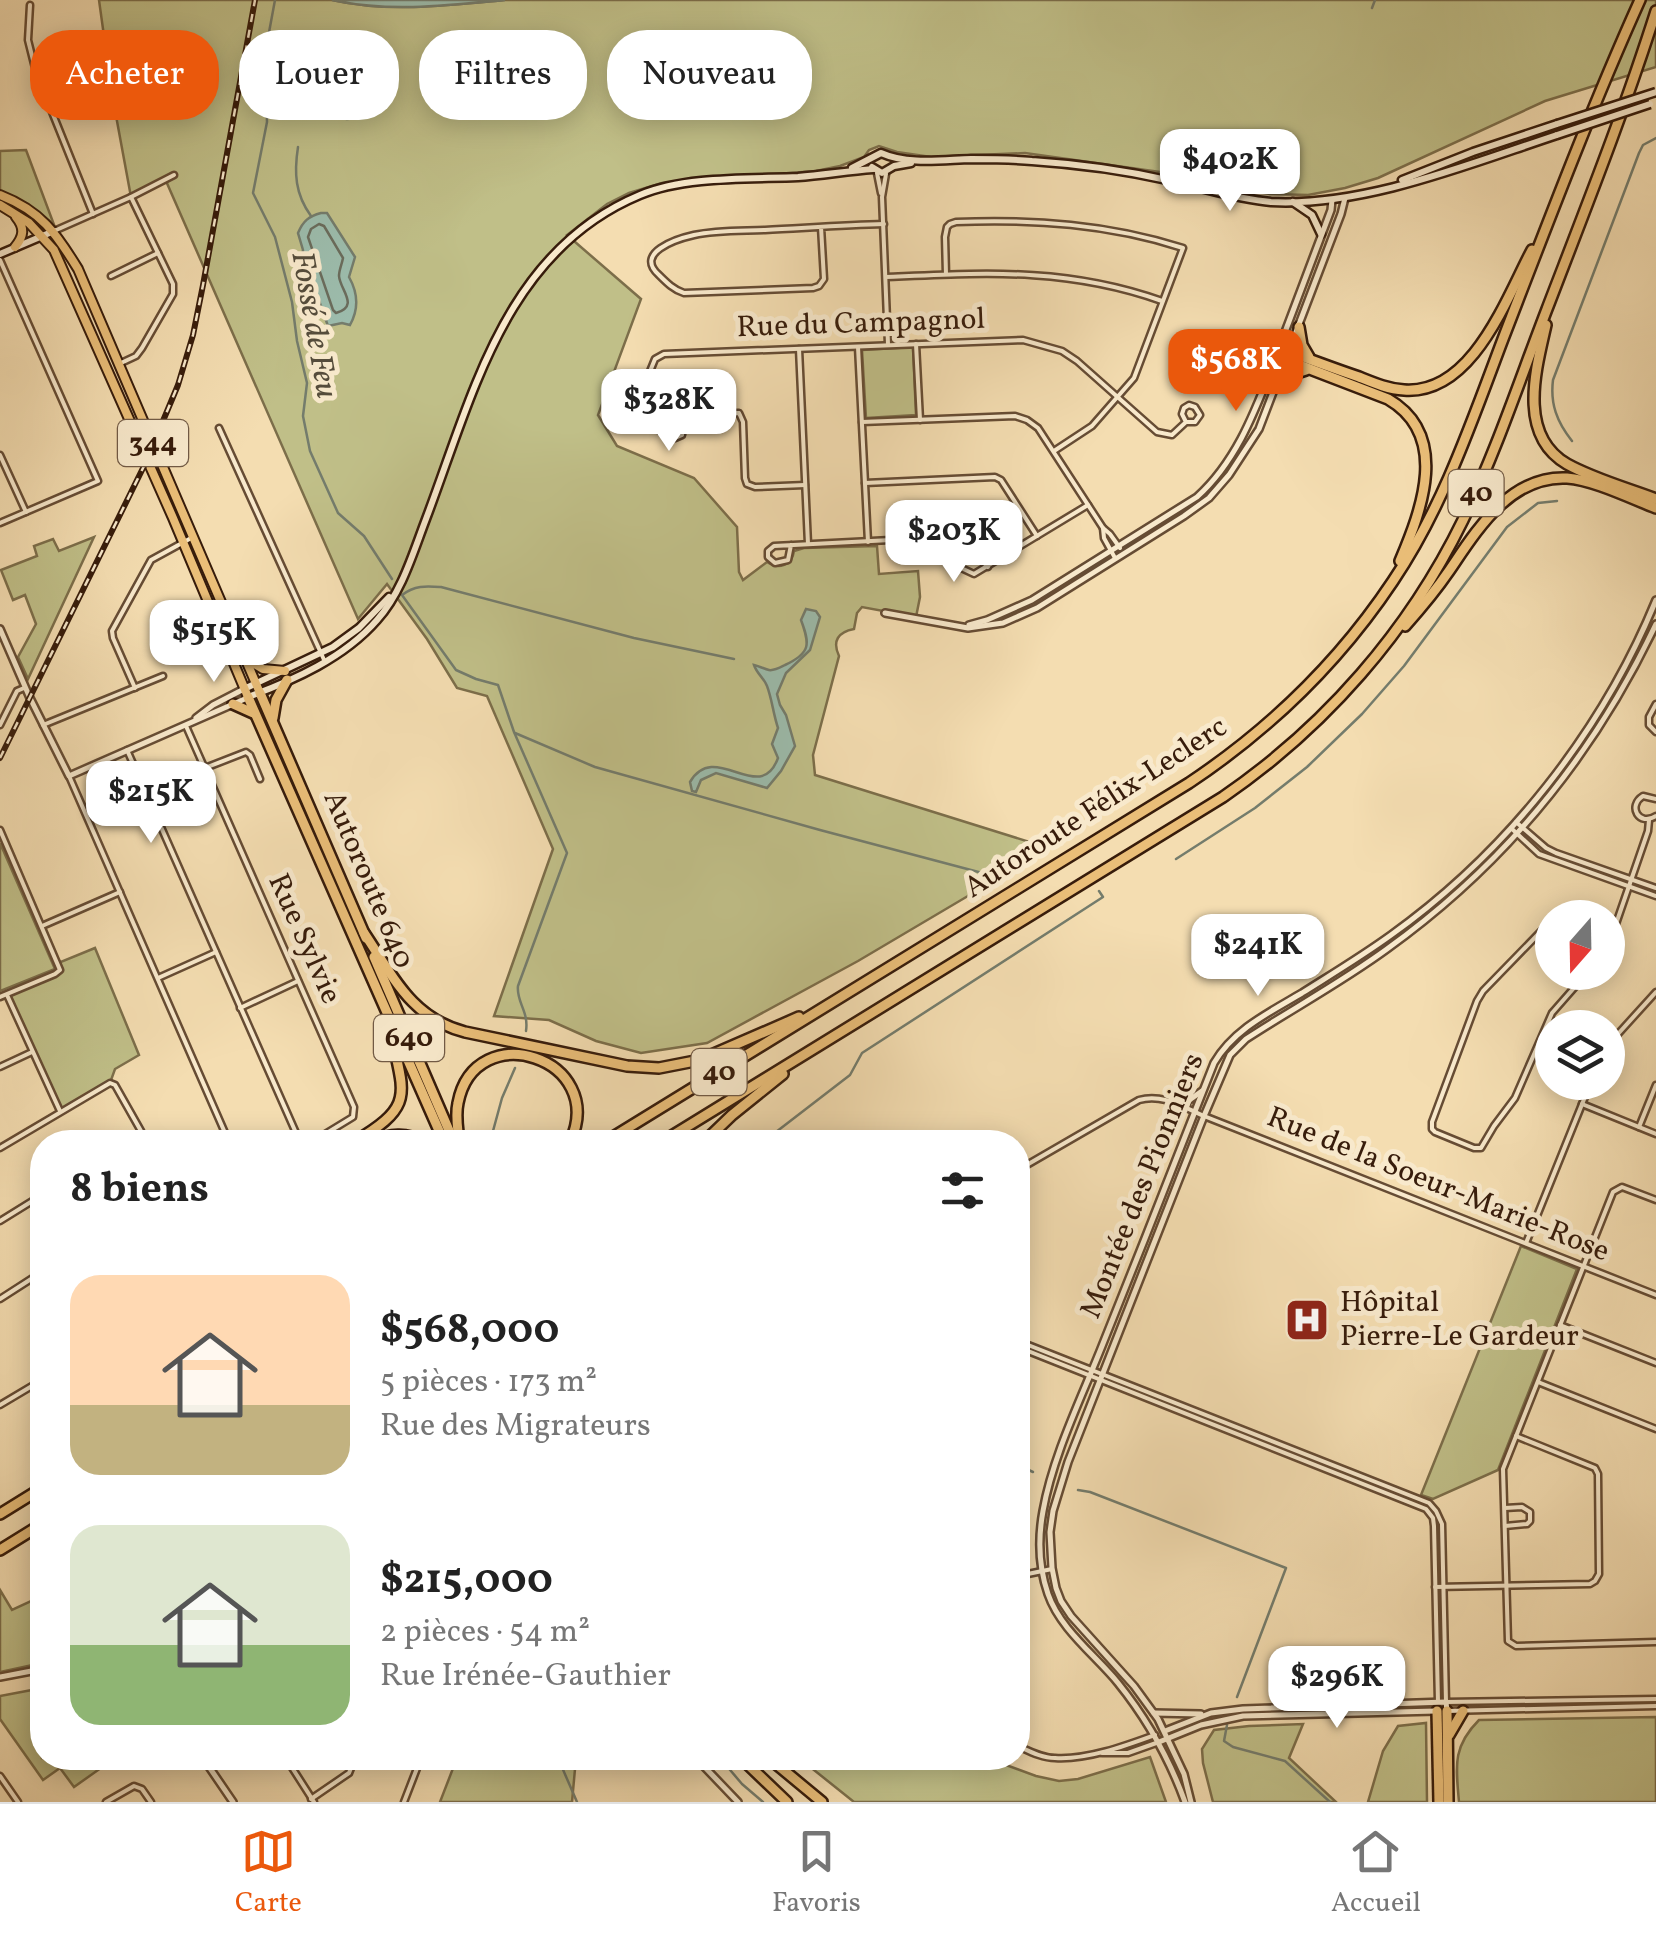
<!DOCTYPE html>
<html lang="fr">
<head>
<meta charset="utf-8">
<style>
	:root { --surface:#fff; --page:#f2f2f2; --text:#222; --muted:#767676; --line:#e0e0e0; --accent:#ea580c }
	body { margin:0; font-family:Vollkorn,serif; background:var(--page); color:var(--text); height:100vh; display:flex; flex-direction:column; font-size:38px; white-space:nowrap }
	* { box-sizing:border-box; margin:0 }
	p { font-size:32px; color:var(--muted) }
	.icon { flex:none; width:55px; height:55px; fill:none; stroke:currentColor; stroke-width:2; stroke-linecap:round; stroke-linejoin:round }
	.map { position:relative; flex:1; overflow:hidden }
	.sheet { position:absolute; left:30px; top:1130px; width:1000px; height:640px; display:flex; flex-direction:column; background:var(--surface); border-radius:40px; box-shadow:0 5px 25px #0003 }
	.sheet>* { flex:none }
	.hud { position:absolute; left:30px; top:30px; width:1000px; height:90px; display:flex; gap:20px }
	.needle { width:65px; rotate:200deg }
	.controls { position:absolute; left:1535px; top:900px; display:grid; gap:20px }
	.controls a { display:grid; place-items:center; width:90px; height:90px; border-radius:50%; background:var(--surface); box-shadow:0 5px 25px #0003; font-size:50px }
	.price { position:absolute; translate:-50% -85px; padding:0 22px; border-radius:20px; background:#fff; color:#222; font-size:32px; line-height:65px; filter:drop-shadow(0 2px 5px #0008) }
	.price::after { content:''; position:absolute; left:50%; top:60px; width:30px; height:22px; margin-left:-15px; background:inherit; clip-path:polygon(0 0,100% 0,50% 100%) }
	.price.current { background:var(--accent); color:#fff }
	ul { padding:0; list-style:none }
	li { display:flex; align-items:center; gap:30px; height:250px; padding:0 40px }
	li span { display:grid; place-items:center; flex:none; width:280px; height:200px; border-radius:30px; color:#555 }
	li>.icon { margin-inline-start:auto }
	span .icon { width:120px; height:120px; fill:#fffc; stroke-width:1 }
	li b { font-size:42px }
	h2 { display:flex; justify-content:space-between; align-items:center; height:120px; padding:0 40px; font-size:42px }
	.tag { padding:0 35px; border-radius:40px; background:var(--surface); box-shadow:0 5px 25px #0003; font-size:35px; line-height:90px }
	.tag.current { background:var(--accent); color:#fff }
	.dock { display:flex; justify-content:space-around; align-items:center; height:140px; border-top:2px solid var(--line); background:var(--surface); font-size:28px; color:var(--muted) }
	.dock a { display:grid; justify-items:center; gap:5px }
	.dock .current { color:var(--accent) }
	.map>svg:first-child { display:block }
	.green { fill:#c0bf88; stroke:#7c6e4a; stroke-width:2.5 }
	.water { fill:#9cbcac; stroke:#747c6c; stroke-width:2.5 }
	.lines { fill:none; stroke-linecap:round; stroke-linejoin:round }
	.shore { stroke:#6a6c5c; stroke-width:2.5 }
	.stream { stroke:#747c6c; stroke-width:2.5 }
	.minor-casing { stroke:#664c34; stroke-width:9 }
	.tertiary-casing { stroke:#664c34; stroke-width:10 }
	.secondary-casing { stroke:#371c0b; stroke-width:11 }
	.primary-casing { stroke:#371c0b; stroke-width:12 }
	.motorway-casing { stroke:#371c0b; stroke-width:14 }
	.minor { stroke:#f8e9cc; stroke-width:4 }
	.tertiary { stroke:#f8e9cc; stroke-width:5 }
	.secondary { stroke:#f8e9cc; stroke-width:6 }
	.primary { stroke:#eabe78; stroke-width:8 }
	.motorway { stroke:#eabe78; stroke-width:9 }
	.rail-casing { stroke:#371c0b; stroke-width:6 }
	.rail { stroke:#f8e9cc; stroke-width:2.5; stroke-dasharray:8; stroke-linecap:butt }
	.secondary-bridge-casing { stroke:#371c0b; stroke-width:11; stroke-linecap:butt }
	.secondary-bridge { stroke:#f8e9cc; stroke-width:6 }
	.labels { text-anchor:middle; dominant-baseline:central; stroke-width:10; stroke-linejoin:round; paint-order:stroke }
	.shield { fill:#f8e9cc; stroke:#715a45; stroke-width:2.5 }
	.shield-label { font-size:28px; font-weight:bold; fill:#371c0b }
	.street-label { font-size:30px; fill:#371c0b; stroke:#f8e9cc }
	.poi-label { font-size:30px; fill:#371c0b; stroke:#f8e9cc; text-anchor:start }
	.water-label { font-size:32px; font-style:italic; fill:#554c3b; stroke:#f8e9cc }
</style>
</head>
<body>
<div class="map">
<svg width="1656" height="1802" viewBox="0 0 1656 1802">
	<rect width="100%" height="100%" fill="#f4ddb1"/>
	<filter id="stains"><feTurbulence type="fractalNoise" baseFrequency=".002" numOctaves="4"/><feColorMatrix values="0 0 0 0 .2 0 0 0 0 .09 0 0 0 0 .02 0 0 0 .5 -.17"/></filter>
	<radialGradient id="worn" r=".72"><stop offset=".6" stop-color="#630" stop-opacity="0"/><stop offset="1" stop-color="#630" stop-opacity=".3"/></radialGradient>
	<g class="green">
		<path d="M99,0H332C391,13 446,5 505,0H1656V67L1545,101L1378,178L1345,188L1308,195L1270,194L1230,187L1174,174L1025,153L931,157L897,152L879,146L869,150L864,157L840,166L816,171L662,183L629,193L607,204L567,235L641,299L598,415L617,446L694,478L737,527L739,572L743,580L767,562C779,570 792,565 794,551L804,548L877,546L879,574L918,571L920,597L916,617L862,607L857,613L854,629C838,632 832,641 839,656L813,755L815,775L1049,848L858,961L707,1043L641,1053L596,1041L549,1020L494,1016L553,849L487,696L457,688L427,639L387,584L358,619L166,181L131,197L112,94Z"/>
		<polygon points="26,150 56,230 39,217 0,195 0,151"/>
		<polygon points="913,347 916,415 866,418 862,350"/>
		<polygon points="94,537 28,679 18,657 36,624 25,595 13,600 1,570 37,556 34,546 53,539 59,551"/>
		<polygon points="0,843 55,969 0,991"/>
		<polygon points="95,948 139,1055 115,1069 110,1083 60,1111 7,995 58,972 58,963"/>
		<polygon points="1521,1246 1577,1269 1498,1470 1433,1499 1421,1495"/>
		<polygon points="0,1590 12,1610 31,1601 42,1618 42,1663 0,1672"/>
		<polygon points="42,1686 42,1758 115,1758 74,1787 60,1768 43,1780 0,1719 0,1696 37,1689"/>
		<path d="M1656,1717V1802H1459C1456,1767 1452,1747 1479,1720Z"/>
		<polygon points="1426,1723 1427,1802 1368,1802 1383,1751 1398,1726"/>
		<polygon points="1303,1724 1289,1758 1336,1802 1213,1802 1203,1763 1202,1749 1214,1730 1249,1726"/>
		<polygon points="1150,1757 1166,1802 854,1802 799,1758 987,1758 1036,1776 1059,1781 1078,1779"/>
		<polygon points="457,1758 576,1758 572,1802 440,1802"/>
	</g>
	<g class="water">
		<path d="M332,0H505C446,5 391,13 332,0Z"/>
		<path d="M321,213H327L355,257L349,277C358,293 359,309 350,325L342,323L328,326L305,261L302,257L303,250L298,233C303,221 309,216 321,213Z"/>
		<path d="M806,609L816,611L820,617L810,650L786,673L777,694L780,705L786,715L795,746L781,771L767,788L716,773L701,780L696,792L692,791L690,782C715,739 760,807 778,758L772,744L778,728C773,713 772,699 767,686C764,678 757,674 754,665C759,666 764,669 769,670C774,671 781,667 785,665C811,653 810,644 801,620Z"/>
	</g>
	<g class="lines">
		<path class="shore" d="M319,224L324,226L343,258C342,264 339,270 339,276C340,290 360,306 336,313L333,310L308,237L311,229Z"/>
		<g class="stream">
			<polyline points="275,0 265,54 267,122 253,193 275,237 292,302 297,341 307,383 303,416 310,451 338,513 364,536 392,579"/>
			<polyline points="1372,8 1375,0"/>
			<polyline points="268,74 334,84 341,82"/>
			<polyline points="358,78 361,77"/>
			<polyline points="334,84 336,94 334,98 294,97 291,111 347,119 367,117"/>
			<path d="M298,147C294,173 295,194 311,216"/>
			<path d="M1572,441C1557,422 1550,404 1553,380L1639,153L1643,145L1656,138"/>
			<polyline points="515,733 595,767 820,830 1005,879"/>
			<polyline points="1176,859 1255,808 1307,767 1362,714 1404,666 1507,527 1538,503 1557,501"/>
			<path d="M526,1031C529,1011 516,1002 518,986L567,853L514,732L498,685L476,679L456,670L402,595C415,585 426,586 441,587L634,638L734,659"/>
			<polyline points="490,1142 502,1098 515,1068"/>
			<polyline points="763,1142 850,1075 862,1053 1103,897 1099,891"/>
			<polyline points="1018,1465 1033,1472"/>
			<polyline points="1078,1490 1090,1492 1286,1568 1237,1697"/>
			<polyline points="1227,1725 1224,1741 1233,1747 1285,1761 1330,1802"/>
			<polyline points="558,1758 577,1802"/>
			<polyline points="720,1758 742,1784 763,1802"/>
		</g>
		<defs>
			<g id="minor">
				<polyline points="30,5 28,40 36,72 93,214"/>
				<polyline points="877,173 881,193"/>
				<polyline points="886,174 882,197 888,344"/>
				<path d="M821,227L824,279L819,286L813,288L684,293C674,290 667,283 659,275C634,253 676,239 694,235C717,230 742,231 765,230C805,228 844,225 884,224"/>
				<polyline points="54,231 131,197 174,175"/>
				<polyline points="0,260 98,481 0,523"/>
				<path d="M946,274L945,237L947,227L950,224L956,222C1033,219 1109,224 1183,248L1134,378L1092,426L1054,451"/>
				<polyline points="111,276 158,253"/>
				<path d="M886,277C984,273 1067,267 1162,301"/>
				<polyline points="916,344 920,420"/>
				<polyline points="858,347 868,542"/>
				<polyline points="799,349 808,544"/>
				<polyline points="121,363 136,356 142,348 173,294 173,284 131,197"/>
				<polyline points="647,415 648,425 675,438 682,435 684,414"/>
				<polyline points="862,422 1015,416 1027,420 1038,428 1103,528 1110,534 1120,548"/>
				<polyline points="219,428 325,662"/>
				<polyline points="0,455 26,512"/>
				<polyline points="865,483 995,477 1001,480 1037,536"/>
				<polyline points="805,485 755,487 747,484 745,478 743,422 739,413 651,415 639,410 638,401 655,359 664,354 1023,340 1062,351 1077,361 1157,432 1172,435 1186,422 1195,422 1200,415 1195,407 1189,405 1184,408 1182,414 1186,422"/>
				<polyline points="1103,528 1104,538 1115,558"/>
				<polyline points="950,538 959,567 974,574 1088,505"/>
				<path d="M791,545L788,560L775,563L768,557V551L774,546L949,537C978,534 971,551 988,567"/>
				<polyline points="135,688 113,638 112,631 151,560 193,537"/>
				<polyline points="1656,704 1649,717 1649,725 1656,732"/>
				<polyline points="0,725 17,691 24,688"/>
				<polyline points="43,725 163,676"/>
				<polyline points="186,726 354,1107 353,1117 312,1142"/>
				<polyline points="127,750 300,1142"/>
				<polyline points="205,768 246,752 250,755 260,779"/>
				<polyline points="69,776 229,1142"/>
				<path d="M1656,799L1643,796C1627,806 1639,827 1656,816"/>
				<polyline points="1516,822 1546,848 1556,853 1656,888"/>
				<polyline points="1511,828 1539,854 1656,896"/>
				<polyline points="0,830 60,970 55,974 0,997"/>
				<polyline points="1552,923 1549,923 1483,991 1477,1001 1432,1122 1432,1129 1435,1132 1474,1148 1481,1148 1494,1126 1515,1098 1552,1013 1588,972"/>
				<polyline points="42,926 120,892"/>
				<polyline points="1608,947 1648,831 1649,820"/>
				<polyline points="158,978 216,952"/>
				<polyline points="7,995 60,1111"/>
				<polyline points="240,1008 298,981"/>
				<polyline points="1608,1045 1656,992"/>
				<polyline points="0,1067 32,1052"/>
				<polyline points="1582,1104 1656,1134"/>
				<polyline points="1639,1127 1656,1085"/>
				<polyline points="0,1148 110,1083 115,1085 141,1131 141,1135 128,1142"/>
				<path d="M1018,1170L1139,1100C1162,1093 1183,1107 1204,1116L1656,1295"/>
				<polyline points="1656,1200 1622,1187 1613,1192 1503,1469 1508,1641 1516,1646 1656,1642"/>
				<polyline points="0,1221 42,1195"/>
				<polyline points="1526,1243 1591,1082"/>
				<polyline points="0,1299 42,1272"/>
				<polyline points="1560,1325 1656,1363"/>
				<polyline points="1018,1341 1429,1503 1436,1511 1442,1524 1446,1702 1656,1699"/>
				<polyline points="1018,1347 1426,1509 1433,1518 1434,1526 1438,1702"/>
				<polyline points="1538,1382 1656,1429"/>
				<polyline points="0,1405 42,1380"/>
				<polyline points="1505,1508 1522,1507 1530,1512 1530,1521 1527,1524 1505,1526"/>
				<polyline points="1018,1576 1052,1569"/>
				<polyline points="1435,1587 1590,1584 1595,1581 1599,1574 1598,1474 1595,1468 1516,1436"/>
				<polyline points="1447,1711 1656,1706"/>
				<path d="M1018,1746C1029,1751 1042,1758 1055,1758C1087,1760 1125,1746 1155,1735"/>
				<polyline points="1102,1753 1128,1753 1159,1742"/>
				<polyline points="291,1758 291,1766 314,1802"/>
				<polyline points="0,1776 18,1802"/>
				<polyline points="311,1799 349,1773 355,1758"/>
				<polyline points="106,1802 134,1786 142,1789 151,1802"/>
				<polyline points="404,1802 421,1758"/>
			</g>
			<g id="tertiary">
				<polyline points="1279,348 1331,210 1332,200"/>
				<polyline points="885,613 968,628 1003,623 1037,608 1184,516 1209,498 1229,475 1259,429 1341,214 1345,198"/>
				<path d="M969,625L987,620L1032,600L1197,497C1238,460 1256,408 1276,358"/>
				<polyline points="0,629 30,698 69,776 247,698"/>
				<polyline points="196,718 213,705 244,689"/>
				<polyline points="1174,1102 1188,1101 1202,1091"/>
				<polyline points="0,1677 42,1669"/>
				<polyline points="1154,1713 1201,1714"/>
				<polyline points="1165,1731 1211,1713 1243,1709 1446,1702 1447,1711"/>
				<polyline points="1159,1742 1201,1725 1243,1716 1436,1711"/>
				<polyline points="203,1758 233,1802"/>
				<polyline points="696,1758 738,1802"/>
				<path d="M1185,1802C1169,1758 1147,1719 1118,1683C1095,1655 1060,1629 1048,1594C1039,1568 1038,1538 1043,1511C1053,1455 1081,1399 1102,1346C1140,1252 1177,1157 1214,1063C1234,1029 1270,1012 1302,993C1332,974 1362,956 1391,935C1507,852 1602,732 1656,600"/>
				<path d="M1191,1802L1184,1774L1158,1719L1134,1686L1071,1616L1061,1601L1056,1588L1052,1568L1050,1532L1053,1511L1068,1462L1204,1116L1230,1055L1246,1039C1292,1009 1342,982 1387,949C1504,865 1594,755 1656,624"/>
			</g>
			<g id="secondary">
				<polyline points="872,167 882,173 894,166 911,163"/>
				<path d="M852,168L881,153C908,165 941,160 971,159C991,159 1011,159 1032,161C1077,164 1123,170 1167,180C1201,187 1235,199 1271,202C1364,207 1469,164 1557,135"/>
				<polyline points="1402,180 1473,152 1557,124"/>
				<polyline points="1293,202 1312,215 1321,234"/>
				<polyline points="0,254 54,231"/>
				<polyline points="244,689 333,647 359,628 389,597"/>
				<path d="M248,697C294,680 344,658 377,620C402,592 413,553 426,519C473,395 505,251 640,195C684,176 750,179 798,177C823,175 848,171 873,169"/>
			</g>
			<g id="primary">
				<path d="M0,195C41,211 56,233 78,269L260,693"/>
				<polyline points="0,205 29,223 54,250 173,518 248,697"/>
				<path d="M15,247C24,236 25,228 16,217"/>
				<polyline points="246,659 263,669 285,671"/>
			</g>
			<g id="motorway">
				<path d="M1546,325C1536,369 1517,435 1567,464C1594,479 1627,488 1656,499"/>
				<polyline points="1299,327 1302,345 1309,357"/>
				<path d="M1279,348C1306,358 1332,368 1359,377C1374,383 1388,389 1404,390C1472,395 1506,299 1532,250"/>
				<path d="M1276,356L1388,399C1450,435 1422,509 1400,561"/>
				<polyline points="1278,379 1306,370"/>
				<path d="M1405,626C1421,608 1436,590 1449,571C1477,530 1510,475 1567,478C1594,480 1630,498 1656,508"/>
				<polyline points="260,693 366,938"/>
				<polyline points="248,697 444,1142"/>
				<polyline points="233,704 253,713"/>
				<polyline points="273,718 276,700 287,680"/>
				<path d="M364,933C393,976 411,1018 465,1032L627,1066L659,1068L700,1060L799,1017"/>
				<polyline points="374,957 454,1142"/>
				<path d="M354,1142C417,1105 403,1094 391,1032"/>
				<path d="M371,1142C390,1134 406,1132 424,1142"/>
				<path d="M459,1142C458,1129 455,1116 458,1103C475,1015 609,1058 570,1142"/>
				<path d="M605,1142L1189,783C1270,729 1339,662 1393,581C1443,507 1472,421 1503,339C1547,225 1590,111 1640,0"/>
				<path d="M662,1142L1223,797C1325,727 1409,631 1463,520C1496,452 1520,379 1547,309C1585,210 1624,112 1656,11"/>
				<polyline points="704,1142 732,1115 783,1074"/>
				<polyline points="0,1514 42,1488"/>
				<polyline points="0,1550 42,1524"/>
				<polyline points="1437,1711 1439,1802"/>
				<polyline points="1447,1711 1448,1802"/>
				<polyline points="1449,1735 1463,1711"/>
				<polyline points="741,1758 787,1802"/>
				<polyline points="769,1758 822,1802"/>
			</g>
		</defs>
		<use href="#minor" class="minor-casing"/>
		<use href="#tertiary" class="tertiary-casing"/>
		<use href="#secondary" class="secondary-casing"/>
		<use href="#primary" class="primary-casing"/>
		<use href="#motorway" class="motorway-casing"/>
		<use href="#minor" class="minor"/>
		<use href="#tertiary" class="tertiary"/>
		<use href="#secondary" class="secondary"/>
		<use href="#primary" class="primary"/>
		<use href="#motorway" class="motorway"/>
		<defs>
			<polyline id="rail" points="0,758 145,464 178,385 193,335 203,285 255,0"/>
		</defs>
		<use href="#rail" class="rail-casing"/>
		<use href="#rail" class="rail"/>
		<defs>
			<g id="secondary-bridge">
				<polyline points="1557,124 1656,92"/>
				<polyline points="1557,135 1650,104"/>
			</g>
		</defs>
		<use href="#secondary-bridge" class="secondary-bridge-casing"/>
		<use href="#secondary-bridge" class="secondary-bridge"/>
	</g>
	<defs>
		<symbol id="hospital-square" viewBox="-11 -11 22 22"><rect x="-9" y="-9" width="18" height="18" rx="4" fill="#8f2418" stroke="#f8e9cc"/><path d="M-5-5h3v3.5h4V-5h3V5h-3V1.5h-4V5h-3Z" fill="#fff"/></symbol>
	</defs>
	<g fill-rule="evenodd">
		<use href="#hospital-square" x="1282" y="1295" width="50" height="50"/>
	</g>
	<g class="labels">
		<g class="shield">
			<rect x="118" y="420" width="70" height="46" rx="8"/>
			<rect x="1448.5" y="470" width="55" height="46" rx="8"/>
			<rect x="374" y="1015" width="70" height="46" rx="8"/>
			<rect x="691.5" y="1049" width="55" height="46" rx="8"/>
		</g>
		<g class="shield-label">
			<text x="153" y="443">344</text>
			<text x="1476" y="493">40</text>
			<text x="409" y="1038">640</text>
			<text x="719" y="1072">40</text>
		</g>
		<g class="street-label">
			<text transform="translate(861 324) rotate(-2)">Rue du Campagnol</text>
			<text transform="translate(1096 808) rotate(-33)">Autoroute Félix-Leclerc</text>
			<text transform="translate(368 880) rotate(67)">Autoroute 640</text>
			<text transform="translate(304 939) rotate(66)">Rue Sylvie</text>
			<text transform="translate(1438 1185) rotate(22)">Rue de la Soeur-Marie-Rose</text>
			<text transform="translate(1143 1186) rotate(-68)">Montée des Pionniers</text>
		</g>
		<g class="poi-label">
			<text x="1340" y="1303">Hôpital<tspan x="1340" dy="34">Pierre-Le Gardeur</tspan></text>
		</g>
		<g class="water-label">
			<text transform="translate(313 325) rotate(80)">Fossé de Feu</text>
		</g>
	</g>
	<rect width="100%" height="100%" filter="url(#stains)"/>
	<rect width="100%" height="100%" fill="url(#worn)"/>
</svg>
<div class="controls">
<a><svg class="needle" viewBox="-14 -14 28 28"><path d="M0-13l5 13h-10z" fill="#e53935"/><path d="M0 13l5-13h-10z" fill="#767676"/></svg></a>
<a><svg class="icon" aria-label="layers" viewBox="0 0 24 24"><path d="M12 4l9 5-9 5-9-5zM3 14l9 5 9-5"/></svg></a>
</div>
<b class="price" style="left:1230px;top:214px">$402K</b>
<b class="price current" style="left:1236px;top:414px">$568K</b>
<b class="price" style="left:669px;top:454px">$328K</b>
<b class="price" style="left:954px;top:585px">$203K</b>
<b class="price" style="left:214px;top:685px">$515K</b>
<b class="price" style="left:151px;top:846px">$215K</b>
<b class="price" style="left:1258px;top:999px">$241K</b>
<b class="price" style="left:1337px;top:1731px">$296K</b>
<div class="hud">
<a class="tag current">Acheter</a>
<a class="tag">Louer</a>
<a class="tag">Filtres</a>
<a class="tag">Nouveau</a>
</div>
<section class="sheet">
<h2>8 biens<svg class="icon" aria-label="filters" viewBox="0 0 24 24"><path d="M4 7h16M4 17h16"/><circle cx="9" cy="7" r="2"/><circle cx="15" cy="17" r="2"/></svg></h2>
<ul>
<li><span style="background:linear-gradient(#ffd9b3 65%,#c2b280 0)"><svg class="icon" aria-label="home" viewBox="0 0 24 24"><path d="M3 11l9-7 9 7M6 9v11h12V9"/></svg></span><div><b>$568,000</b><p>5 pièces · 173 m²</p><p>Rue des Migrateurs</p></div></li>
<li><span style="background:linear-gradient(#dfe7d0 60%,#8fb573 0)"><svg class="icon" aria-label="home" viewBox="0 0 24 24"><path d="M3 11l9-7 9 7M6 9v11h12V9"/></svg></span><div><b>$215,000</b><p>2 pièces · 54 m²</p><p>Rue Irénée-Gauthier</p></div></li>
</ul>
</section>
</div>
<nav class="dock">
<a class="current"><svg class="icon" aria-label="map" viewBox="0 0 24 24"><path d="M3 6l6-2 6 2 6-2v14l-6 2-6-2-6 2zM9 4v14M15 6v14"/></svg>Carte</a>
<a><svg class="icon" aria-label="saved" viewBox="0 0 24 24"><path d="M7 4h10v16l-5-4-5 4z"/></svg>Favoris</a>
<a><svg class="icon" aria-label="home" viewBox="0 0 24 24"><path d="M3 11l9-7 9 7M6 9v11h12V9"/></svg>Accueil</a>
</nav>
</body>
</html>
